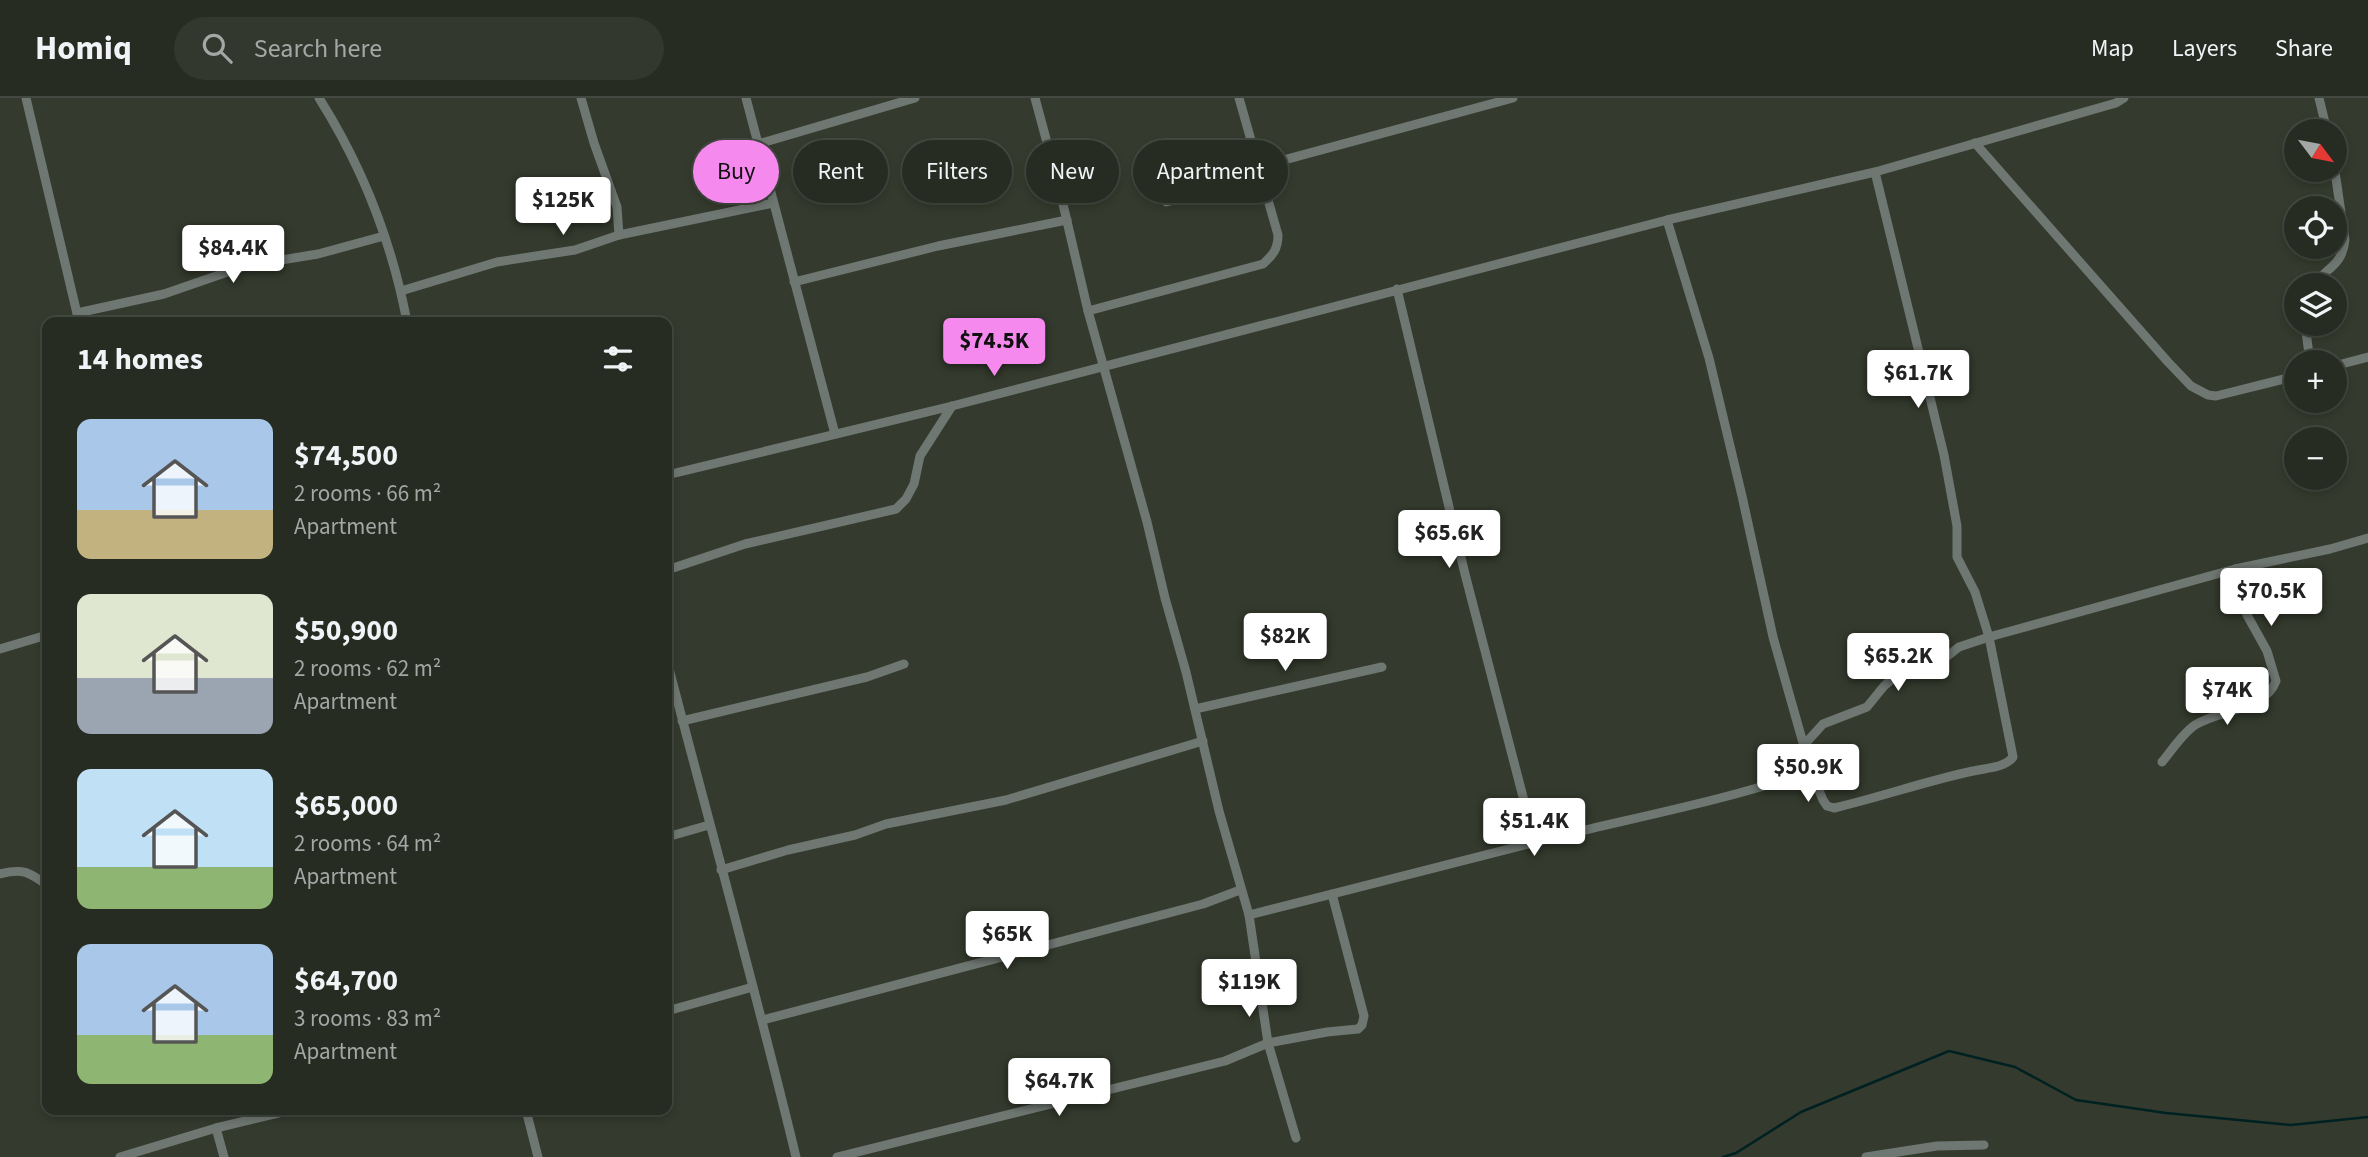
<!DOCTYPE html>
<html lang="en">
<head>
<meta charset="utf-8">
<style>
	:root { --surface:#272c22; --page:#33382f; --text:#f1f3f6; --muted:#a4a7a5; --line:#434840; --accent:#f689ee }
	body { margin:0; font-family:"Source Sans 3",sans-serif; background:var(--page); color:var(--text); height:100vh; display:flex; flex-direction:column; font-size:26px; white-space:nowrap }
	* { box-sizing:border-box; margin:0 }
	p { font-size:23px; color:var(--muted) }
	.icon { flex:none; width:38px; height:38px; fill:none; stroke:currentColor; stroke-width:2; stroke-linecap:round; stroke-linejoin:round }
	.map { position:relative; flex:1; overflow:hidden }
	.sheet { position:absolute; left:42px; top:219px; width:630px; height:798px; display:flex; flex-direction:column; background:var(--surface); border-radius:14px; box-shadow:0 4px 10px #0003,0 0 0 2px var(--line) }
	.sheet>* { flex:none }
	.guide { position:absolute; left:693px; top:42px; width:665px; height:63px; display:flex; gap:14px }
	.needle { width:46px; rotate:122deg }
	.tools { position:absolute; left:2284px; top:21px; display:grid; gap:14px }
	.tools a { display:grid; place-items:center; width:63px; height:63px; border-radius:50%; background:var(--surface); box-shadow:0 4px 10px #0003,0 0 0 2px var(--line); font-size:35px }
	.price { position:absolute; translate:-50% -60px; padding:0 16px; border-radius:7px; background:#fff; color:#222; font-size:23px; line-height:46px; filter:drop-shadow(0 2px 4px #0008) }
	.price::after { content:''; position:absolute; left:50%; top:42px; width:21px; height:16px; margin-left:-10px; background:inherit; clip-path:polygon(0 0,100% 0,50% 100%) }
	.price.selected { background:var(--accent); color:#111 }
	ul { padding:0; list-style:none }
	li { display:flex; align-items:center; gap:21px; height:175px; padding:0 35px }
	li span { display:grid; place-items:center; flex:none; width:196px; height:140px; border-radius:14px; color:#555 }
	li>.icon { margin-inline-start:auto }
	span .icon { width:84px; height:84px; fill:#fffc; stroke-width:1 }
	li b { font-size:30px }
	h2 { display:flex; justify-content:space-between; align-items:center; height:84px; padding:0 35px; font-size:30px }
	.tag { padding:0 24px; border-radius:32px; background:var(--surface); box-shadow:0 4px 10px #0003,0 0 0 2px var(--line); font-size:24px; line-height:63px }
	.tag.selected { background:var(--accent); color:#111 }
	header { display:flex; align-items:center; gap:42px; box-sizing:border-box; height:98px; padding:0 35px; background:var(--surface); border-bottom:2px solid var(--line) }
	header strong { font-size:33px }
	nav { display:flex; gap:38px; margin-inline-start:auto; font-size:24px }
	.search { width:490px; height:63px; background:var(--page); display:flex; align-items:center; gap:18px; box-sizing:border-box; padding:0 24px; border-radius:38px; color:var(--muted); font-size:26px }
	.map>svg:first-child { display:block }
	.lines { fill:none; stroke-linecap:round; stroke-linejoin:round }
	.stream { stroke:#002121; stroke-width:2.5 }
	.minor { stroke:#6f7772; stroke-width:9 }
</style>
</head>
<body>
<header>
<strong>Homiq</strong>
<div class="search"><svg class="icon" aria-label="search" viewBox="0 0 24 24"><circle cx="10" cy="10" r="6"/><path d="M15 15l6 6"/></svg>Search here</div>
<nav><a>Map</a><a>Layers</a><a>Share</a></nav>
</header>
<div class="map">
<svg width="2368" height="1059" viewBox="0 0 2368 1059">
	<rect width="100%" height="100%" fill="#343a2d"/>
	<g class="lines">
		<polyline class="stream" points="1723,1059 1736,1055 1801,1014 1949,953 2015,969 2076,1002 2166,1015 2291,1027 2368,1019"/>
		<g class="minor">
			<polyline points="26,0 79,224"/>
			<path d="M319,0C362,68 392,145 407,224"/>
			<polyline points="746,0 835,336"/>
			<polyline points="1035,0 1059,89 1088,213 1147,424 1165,500 1186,574 1219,713 1249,817 1268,945 1296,1040"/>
			<polyline points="2319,0 2327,33"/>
			<polyline points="1975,45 2168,264 2191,288 2208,297 2216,298 2296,278"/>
			<polyline points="758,46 915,0"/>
			<polyline points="1258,69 1513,0"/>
			<polyline points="1166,104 1261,80"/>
			<path d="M1667,122L1709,260L1742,398L1773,539L1811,673L1823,702L1827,708L1834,710C1881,699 1926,683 1973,673C1986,670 2005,670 2013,659L1989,539L1975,494L1957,459V428L1944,357L1875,74"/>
			<polyline points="619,137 773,105"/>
			<polyline points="794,184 938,148 1067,122"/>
			<path d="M2314,187C2327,169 2342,168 2345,142L2334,67"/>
			<polyline points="1397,191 1465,476 1535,745"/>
			<polyline points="401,193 497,164 575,152 619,137 617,109 594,45 581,0"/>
			<path d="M1088,213L1263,166C1273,157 1278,151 1278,137L1239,0"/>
			<polyline points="77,215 164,196 245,168 318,156 384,138"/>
			<polyline points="2305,226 2310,264"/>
			<polyline points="2334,268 2368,259"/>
			<polyline points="667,377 952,308 1667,122 1875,74 2116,5 2124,0"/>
			<polyline points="667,472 745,446 896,411 906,401 914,386 920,358 952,308"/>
			<polyline points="0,551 47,537"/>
			<path d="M667,563C710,728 756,893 796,1059"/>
			<polyline points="1195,611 1382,569"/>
			<polyline points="682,623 867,579 904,566"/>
			<polyline points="1804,647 1823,626 1867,609 1884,588 1897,577 1936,567 1959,549 1989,539 2235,471 2330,451 2368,440"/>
			<path d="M2162,664C2172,652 2182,636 2195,627C2220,611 2265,613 2276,583L2267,553L2247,517L2235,471"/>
			<polyline points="667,739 709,727"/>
			<polyline points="721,772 788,752 855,737 886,726 1006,702 1203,643"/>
			<path d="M0,776C23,770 29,774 47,787"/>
			<path d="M1249,817C1354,791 1458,763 1564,737C1647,717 1730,701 1811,673"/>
			<polyline points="667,913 753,889"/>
			<polyline points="763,922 1203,806 1240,792"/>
			<polyline points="526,1012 538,1059"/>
			<polyline points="216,1030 224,1059"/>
			<polyline points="120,1059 216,1030 291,1012"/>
			<polyline points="837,1059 1225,963 1268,945 1327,934 1358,931 1362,927 1364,918 1332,796"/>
			<polyline points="1866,1059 1937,1048 1984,1047"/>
		</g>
	</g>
</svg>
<div class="tools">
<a><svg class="needle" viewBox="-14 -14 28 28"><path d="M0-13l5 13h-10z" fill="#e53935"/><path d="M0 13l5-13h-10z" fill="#a4a7a5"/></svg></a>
<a><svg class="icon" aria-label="locate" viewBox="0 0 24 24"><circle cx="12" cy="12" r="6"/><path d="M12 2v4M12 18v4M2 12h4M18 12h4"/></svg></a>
<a><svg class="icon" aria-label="layers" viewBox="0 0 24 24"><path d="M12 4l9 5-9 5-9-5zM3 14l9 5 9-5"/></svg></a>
<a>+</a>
<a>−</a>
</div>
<b class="price" style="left:563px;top:139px">$125K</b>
<b class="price" style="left:233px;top:187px">$84.4K</b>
<b class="price selected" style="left:994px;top:280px">$74.5K</b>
<b class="price" style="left:1918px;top:312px">$61.7K</b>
<b class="price" style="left:1449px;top:472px">$65.6K</b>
<b class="price" style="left:2271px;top:530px">$70.5K</b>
<b class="price" style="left:1285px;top:575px">$82K</b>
<b class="price" style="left:1898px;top:595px">$65.2K</b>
<b class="price" style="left:2227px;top:629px">$74K</b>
<b class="price" style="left:1808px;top:706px">$50.9K</b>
<b class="price" style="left:1534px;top:760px">$51.4K</b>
<b class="price" style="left:1007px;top:873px">$65K</b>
<b class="price" style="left:1249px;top:921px">$119K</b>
<b class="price" style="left:1059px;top:1020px">$64.7K</b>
<div class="guide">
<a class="tag selected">Buy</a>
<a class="tag">Rent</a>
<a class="tag">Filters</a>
<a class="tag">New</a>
<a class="tag">Apartment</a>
</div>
<section class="sheet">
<h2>14 homes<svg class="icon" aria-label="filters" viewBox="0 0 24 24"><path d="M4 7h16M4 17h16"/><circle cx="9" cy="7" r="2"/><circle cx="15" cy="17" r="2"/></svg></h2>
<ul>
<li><span style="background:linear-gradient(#a9c7e8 65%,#c2b280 0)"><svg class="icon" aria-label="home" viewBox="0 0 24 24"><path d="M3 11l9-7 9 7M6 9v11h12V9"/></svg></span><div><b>$74,500</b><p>2 rooms · 66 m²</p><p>Apartment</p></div></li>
<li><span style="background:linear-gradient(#dfe7d0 60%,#9aa5b1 0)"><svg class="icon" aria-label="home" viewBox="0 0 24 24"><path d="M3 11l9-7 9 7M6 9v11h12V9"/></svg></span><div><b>$50,900</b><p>2 rooms · 62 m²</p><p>Apartment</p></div></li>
<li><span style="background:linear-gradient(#bfe0f5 70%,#8fb573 0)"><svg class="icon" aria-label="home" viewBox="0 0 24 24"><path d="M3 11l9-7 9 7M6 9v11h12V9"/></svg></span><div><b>$65,000</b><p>2 rooms · 64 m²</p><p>Apartment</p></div></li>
<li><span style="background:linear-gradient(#a9c7e8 65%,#8fb573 0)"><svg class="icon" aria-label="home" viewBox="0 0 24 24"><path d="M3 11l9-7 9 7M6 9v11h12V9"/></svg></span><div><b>$64,700</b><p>3 rooms · 83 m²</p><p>Apartment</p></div></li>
</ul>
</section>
</div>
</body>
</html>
